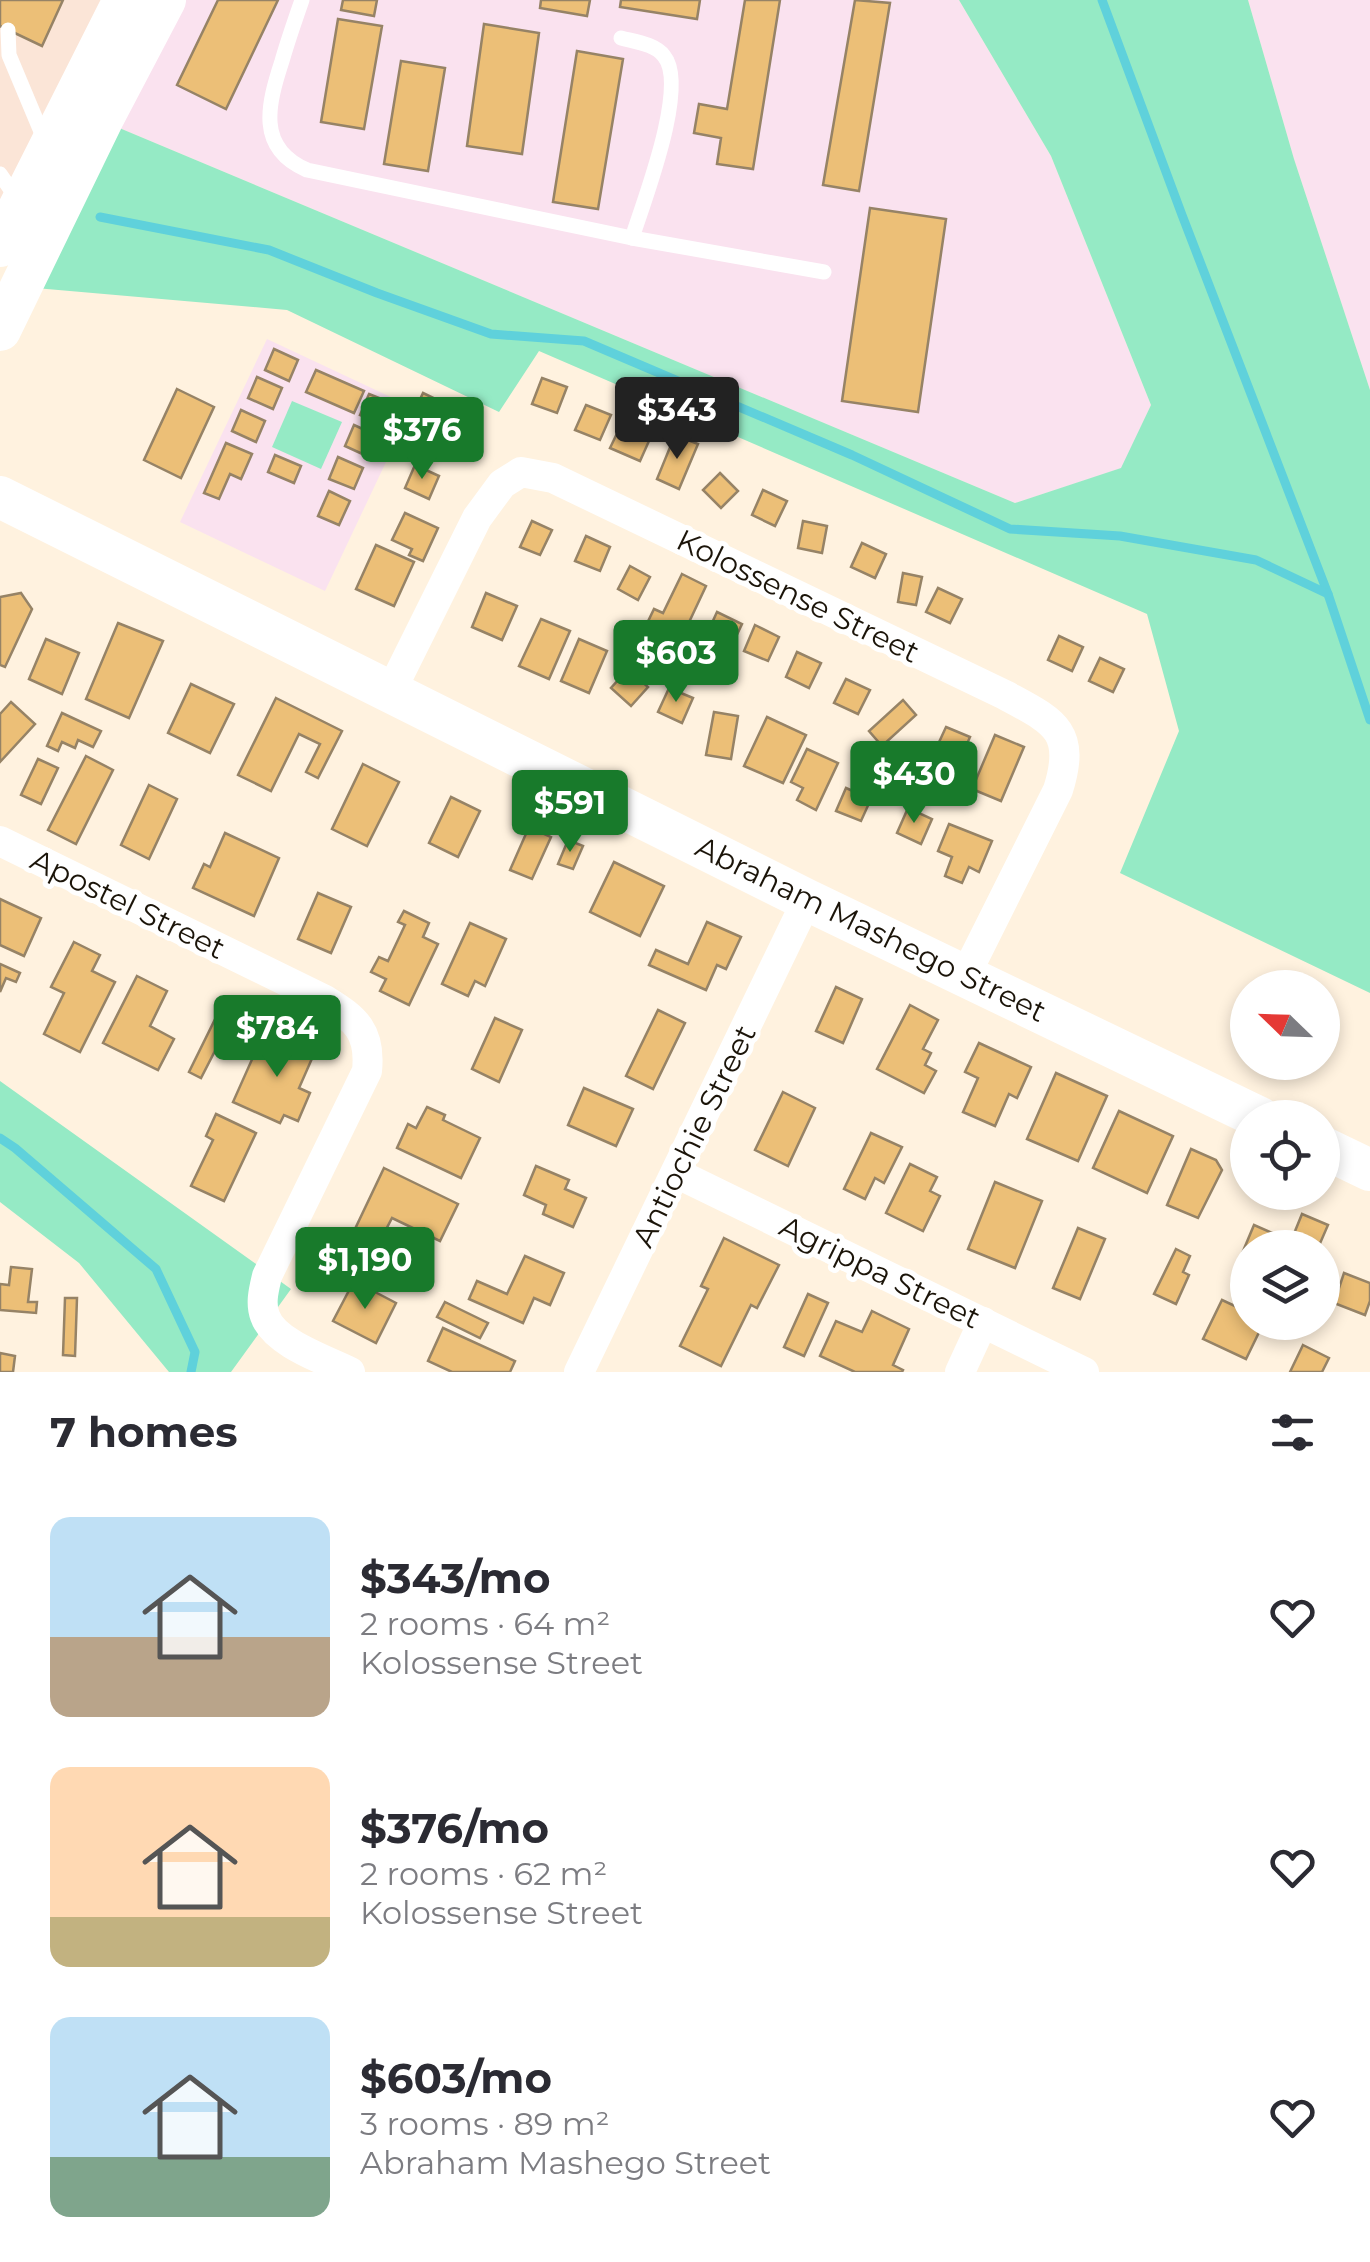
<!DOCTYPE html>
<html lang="en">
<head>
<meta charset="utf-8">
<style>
	:root { --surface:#fff; --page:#f7f7f7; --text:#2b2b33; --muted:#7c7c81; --accent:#187a2b }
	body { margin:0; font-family:Montserrat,sans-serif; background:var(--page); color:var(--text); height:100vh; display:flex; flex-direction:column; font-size:38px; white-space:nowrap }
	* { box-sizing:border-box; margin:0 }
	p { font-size:32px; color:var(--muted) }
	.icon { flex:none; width:55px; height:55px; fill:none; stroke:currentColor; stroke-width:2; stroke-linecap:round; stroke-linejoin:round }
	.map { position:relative; height:1372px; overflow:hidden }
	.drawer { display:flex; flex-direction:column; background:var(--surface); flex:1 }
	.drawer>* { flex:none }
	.needle { width:65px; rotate:293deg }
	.buttons { position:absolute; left:1230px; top:970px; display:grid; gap:20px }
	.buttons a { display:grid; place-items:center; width:110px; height:110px; border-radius:50%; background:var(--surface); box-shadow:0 5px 15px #0003; font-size:50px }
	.price { position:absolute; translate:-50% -85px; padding:0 22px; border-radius:10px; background:var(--accent); color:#fff; font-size:32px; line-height:65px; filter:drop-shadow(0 2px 5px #0008) }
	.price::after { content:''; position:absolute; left:50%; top:60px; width:30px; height:22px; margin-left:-15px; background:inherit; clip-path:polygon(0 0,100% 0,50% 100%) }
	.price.active { background:#222; color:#fff }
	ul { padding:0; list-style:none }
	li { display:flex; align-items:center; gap:30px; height:250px; padding:0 50px }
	li span { display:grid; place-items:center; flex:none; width:280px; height:200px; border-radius:20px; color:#555 }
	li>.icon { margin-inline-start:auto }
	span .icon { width:120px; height:120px; fill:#fffc; stroke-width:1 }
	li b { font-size:42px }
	h2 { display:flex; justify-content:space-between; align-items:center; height:120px; padding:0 50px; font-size:42px }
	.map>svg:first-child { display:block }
	.commercial { fill:#fbe5d7 }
	.education { fill:#fae2ef }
	.green { fill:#95eac5 }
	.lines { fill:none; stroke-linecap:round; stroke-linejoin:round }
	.stream { stroke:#5fd1db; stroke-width:9 }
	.building { fill:#ecbf77; stroke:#968366; stroke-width:2.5 }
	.service { stroke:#fff; stroke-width:15 }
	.minor { stroke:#fff; stroke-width:30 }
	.secondary { stroke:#fff; stroke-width:42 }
	.labels { text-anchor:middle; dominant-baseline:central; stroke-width:10; stroke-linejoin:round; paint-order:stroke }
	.street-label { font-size:30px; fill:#1b1409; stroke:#fff }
</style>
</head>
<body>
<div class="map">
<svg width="1370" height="1372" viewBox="0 0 1370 1372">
	<rect width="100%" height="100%" fill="#fff2df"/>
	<polygon class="commercial" points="0,0 102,0 0,201"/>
	<g class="education">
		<polygon points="167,0 959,0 1051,156 1151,405 1122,468 1015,503 105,122"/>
		<polygon points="1248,0 1370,0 1370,390 1294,159"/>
		<polygon points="267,339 412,407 325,591 180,522"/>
	</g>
	<g class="green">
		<polygon points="959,0 1248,0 1294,159 1370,390 1370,993 1120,873 1179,731 1147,614 539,351 499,412 287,310 24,287 105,122 1015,503 1121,468 1151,405 1051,156"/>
		<polygon points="292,401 342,422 321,469 272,447"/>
		<polygon points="0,1081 291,1289 231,1372 169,1372 79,1263 0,1202"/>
	</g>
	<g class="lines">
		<g class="stream">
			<polyline points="1102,0 1182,215 1328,594 1370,720"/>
			<polyline points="100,217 269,250 377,293 491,334 584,341 852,455 1010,529 1120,536 1256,560 1328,594"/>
			<polyline points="0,1138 15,1148 156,1269 195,1352 191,1372"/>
		</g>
	</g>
	<g class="building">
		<polygon points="0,0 63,0 42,46 0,26"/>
		<polygon points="218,0 278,0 226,109 177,85"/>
		<polygon points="343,0 377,0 374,16 341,10"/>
		<polygon points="541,0 590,0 587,16 540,8"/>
		<polygon points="621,0 700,0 697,19 620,7"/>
		<polygon points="745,0 780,0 753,169 717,164 721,138 694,133 699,104 727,109"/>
		<polygon points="855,0 890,3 859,191 823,185"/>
		<polygon points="338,19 382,26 364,129 321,122"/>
		<polygon points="484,24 539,33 522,154 467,146"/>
		<polygon points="577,51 623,59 598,209 553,202"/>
		<polygon points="401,61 445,68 428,171 384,164"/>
		<polygon points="870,208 946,219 918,412 842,401"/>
		<polygon points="274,349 298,360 289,381 265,370"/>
		<polygon points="316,370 364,391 354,413 306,392"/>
		<polygon points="257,377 282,388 273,409 248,398"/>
		<polygon points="542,378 567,387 557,413 532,404"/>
		<polygon points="177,389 214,407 181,478 144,460"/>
		<polygon points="423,393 444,403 425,444 404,434"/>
		<polygon points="369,394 394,404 385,425 360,415"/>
		<polygon points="586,405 611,415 600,440 575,430"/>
		<polygon points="241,410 265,421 256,442 232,431"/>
		<polygon points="624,419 653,432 640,461 610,448"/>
		<polygon points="446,421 469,432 457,456 434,446"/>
		<polygon points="354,425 378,436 369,457 345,446"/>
		<polygon points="675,435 698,444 679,489 657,479"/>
		<polygon points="226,443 252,454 241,479 230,474 219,499 204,493"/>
		<polygon points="275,455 301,466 294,483 268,472"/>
		<polygon points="338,457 363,468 354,489 329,479"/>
		<polygon points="415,465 439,476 429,499 405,488"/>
		<polygon points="720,473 738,491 721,508 703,490"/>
		<polygon points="763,490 787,501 775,526 752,515"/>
		<polygon points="329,491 350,501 339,525 318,516"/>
		<polygon points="405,513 438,528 423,561 409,555 412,549 392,540"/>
		<polygon points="532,521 552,530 540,555 520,547"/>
		<polygon points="803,521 827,526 822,553 798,548"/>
		<polygon points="586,536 610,547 600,571 575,561"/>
		<polygon points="862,543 886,554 875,578 851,567"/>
		<polygon points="376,545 414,562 394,606 356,589"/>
		<polygon points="630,566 650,577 638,600 618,589"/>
		<polygon points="903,573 922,577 916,605 898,602"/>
		<polygon points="682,574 706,586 675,652 641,636 654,609 663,613"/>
		<polygon points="938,588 962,599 950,623 926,612"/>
		<polygon points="21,593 32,609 5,667 0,665 0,597"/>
		<polygon points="486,593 517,606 502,640 472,627"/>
		<polygon points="717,612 742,624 731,647 706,636"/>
		<polygon points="541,619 570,631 549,679 519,666"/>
		<polygon points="118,623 163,641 129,718 86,699"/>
		<polygon points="755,625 779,637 768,661 744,651"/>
		<polygon points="1059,636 1083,647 1072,671 1048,660"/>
		<polygon points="46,639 79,653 62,694 29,679"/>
		<polygon points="579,639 607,651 589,693 561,681"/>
		<polygon points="797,652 821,663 809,688 786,677"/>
		<polygon points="1100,658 1124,669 1113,692 1089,681"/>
		<polygon points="628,669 648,687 631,706 611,688"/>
		<polygon points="846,679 870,690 858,714 834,703"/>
		<polygon points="191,684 234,704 210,753 168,733"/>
		<polygon points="669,688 693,698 682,723 658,712"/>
		<polygon points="276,698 342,731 318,778 306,772 320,744 299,734 271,791 238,775"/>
		<polygon points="903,700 916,715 882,746 869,731"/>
		<polygon points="11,702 35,724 0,762 0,714"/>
		<polygon points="714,712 738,716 731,759 706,755"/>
		<polygon points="62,713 101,731 93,747 78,740 75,748 62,742 58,751 47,746"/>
		<polygon points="767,717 806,735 783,783 744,766"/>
		<polygon points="946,727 970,737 959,762 935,751"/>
		<polygon points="995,735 1024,747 1001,801 972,789"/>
		<polygon points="807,749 838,763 816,810 797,800 803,788 791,782"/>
		<polygon points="86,756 113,770 76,844 48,830"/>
		<polygon points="38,759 58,768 41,804 21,795"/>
		<polygon points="363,764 399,782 367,846 332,829"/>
		<polygon points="149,785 177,799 149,859 121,845"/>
		<polygon points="846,788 871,799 861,821 836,811"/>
		<polygon points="451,797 480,811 458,857 429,843"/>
		<polygon points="908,808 932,819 921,844 897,833"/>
		<polygon points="949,824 992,841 979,872 969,867 962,883 945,876 952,857 938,851"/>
		<polygon points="529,827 551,837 532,879 510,870"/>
		<polygon points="225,833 279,858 254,916 193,888 204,864 210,867"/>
		<polygon points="568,840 583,846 573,869 558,864"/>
		<polygon points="614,862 664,886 640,936 590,912"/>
		<polygon points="318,893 351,907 331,953 298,939"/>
		<polygon points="0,899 41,918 24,956 0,945"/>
		<polygon points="404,911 429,923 423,937 438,944 409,1005 380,991 386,979 371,972 379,957 388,961 405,925 398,922"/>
		<polygon points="707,922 741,937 726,969 717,965 706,990 649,965 656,950 688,964"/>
		<polygon points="470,923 506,939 485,986 475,981 468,996 442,984"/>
		<polygon points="74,942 100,955 92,971 115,982 80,1052 44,1034 64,993 51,987"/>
		<polygon points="0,964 20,973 16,982 6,978 0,992"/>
		<polygon points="137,976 167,991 150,1026 174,1039 158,1070 103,1043"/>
		<polygon points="836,987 862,999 843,1043 816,1031"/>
		<polygon points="224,1001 237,1008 201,1078 189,1072"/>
		<polygon points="910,1005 938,1020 923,1049 931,1053 925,1065 936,1071 924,1093 877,1069"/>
		<polygon points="658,1010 685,1023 653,1089 626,1076"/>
		<polygon points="495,1018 522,1030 499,1082 472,1069"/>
		<polygon points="294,1036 317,1047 299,1088 310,1093 298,1121 284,1115 280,1123 233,1102 262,1037 288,1049"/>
		<polygon points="979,1043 1031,1067 1017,1098 1009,1094 995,1126 963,1112 978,1078 965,1072"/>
		<polygon points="1056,1073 1107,1096 1078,1161 1027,1139"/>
		<polygon points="584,1088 633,1109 616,1146 568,1125"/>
		<polygon points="783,1092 815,1108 788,1166 755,1150"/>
		<polygon points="427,1107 445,1115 443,1120 480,1138 461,1178 397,1148 408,1124 416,1128"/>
		<polygon points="1119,1111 1173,1136 1147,1193 1093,1168"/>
		<polygon points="216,1114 256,1133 224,1201 191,1186 213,1140 206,1136"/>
		<polygon points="871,1133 902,1147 884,1183 875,1178 865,1199 844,1189"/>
		<polygon points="1191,1149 1216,1160 1222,1170 1198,1218 1167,1205"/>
		<polygon points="910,1164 937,1177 930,1191 940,1196 923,1231 886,1213"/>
		<polygon points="536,1166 569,1180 565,1189 586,1198 573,1227 543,1214 546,1205 524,1195"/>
		<polygon points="384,1168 458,1204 440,1241 392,1218 380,1241 355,1229"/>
		<polygon points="995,1182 1042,1201 1015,1268 968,1249"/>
		<polygon points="1302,1214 1328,1225 1318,1248 1248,1248 1248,1258 1241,1256 1254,1225 1291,1241"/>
		<polygon points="1078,1228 1105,1239 1080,1299 1053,1288"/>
		<polygon points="724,1238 779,1265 757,1308 751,1305 721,1366 680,1346 708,1289 701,1286"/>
		<polygon points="1176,1249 1190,1256 1183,1272 1189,1275 1176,1304 1154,1294"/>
		<polygon points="525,1256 564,1273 550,1305 534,1298 523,1323 469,1299 477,1281 507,1294"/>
		<polygon points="11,1267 32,1269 28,1302 37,1302 36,1313 0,1310 0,1284 9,1285"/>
		<polygon points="1344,1273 1370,1283 1370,1301 1365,1315 1334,1303"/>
		<polygon points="354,1281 396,1303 376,1343 333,1321"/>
		<polygon points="808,1294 828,1303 804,1356 784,1347"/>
		<polygon points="65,1298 77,1298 75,1356 63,1355"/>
		<polygon points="1222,1300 1248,1312 1248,1322 1264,1322 1246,1359 1203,1339"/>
		<polygon points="445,1302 488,1323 480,1338 437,1317"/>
		<polygon points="872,1311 909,1329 893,1365 903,1370 902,1372 855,1372 820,1356 836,1321 862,1332"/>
		<polygon points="443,1328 515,1361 510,1372 452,1372 428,1361"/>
		<polygon points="1303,1345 1329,1358 1322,1372 1290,1372"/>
		<polygon points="0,1353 15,1356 13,1372 0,1372"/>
	</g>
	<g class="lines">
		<g class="service">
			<path d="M302,0C295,20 288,40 282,61C268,104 256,148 307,170L632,238L824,272"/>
			<polyline points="8,30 9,55 45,141"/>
			<path d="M621,38C636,42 655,44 664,56C689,86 643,203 632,238"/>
			<polyline points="0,174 18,200"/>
		</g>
		<g class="minor">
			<path d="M390,693L477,518L502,484L521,472L553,478L1005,695C1053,721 1077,730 1058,790L965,976"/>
			<path d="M0,841L325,1000C356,1019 371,1032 367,1071L267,1276C264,1289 260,1303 265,1316C274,1343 326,1360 350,1372"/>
			<polyline points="676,1173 1084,1372"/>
			<polyline points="579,1372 807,900"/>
			<polyline points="960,1372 983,1322"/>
		</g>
		<g class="secondary">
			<polyline points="0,246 124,0"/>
			<polyline points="0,330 102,120 165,0"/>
			<polyline points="0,497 807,900 1260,1118"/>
			<polyline points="1322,1147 1370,1170"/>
		</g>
	</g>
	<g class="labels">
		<g class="street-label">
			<text transform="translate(798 596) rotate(26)">Kolossense Street</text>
			<text transform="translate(128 904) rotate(26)">Apostel Street</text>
			<text transform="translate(871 929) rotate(26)">Abraham Mashego Street</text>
			<text transform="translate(694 1136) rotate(-64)">Antiochie Street</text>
			<text transform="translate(880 1272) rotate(26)">Agrippa Street</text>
		</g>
	</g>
</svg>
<div class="buttons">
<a><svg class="needle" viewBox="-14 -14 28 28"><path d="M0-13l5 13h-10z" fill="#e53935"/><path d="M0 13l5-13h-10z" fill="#7c7c81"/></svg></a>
<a><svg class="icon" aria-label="locate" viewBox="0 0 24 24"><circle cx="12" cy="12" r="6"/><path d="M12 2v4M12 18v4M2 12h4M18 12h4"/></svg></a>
<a><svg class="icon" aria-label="layers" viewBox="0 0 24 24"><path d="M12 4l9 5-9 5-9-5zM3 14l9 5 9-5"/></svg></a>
</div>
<b class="price active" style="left:677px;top:462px">$343</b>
<b class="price" style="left:422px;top:482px">$376</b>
<b class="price" style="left:676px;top:705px">$603</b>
<b class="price" style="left:914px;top:826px">$430</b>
<b class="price" style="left:570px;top:855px">$591</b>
<b class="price" style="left:277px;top:1080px">$784</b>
<b class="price" style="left:365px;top:1312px">$1,190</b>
</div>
<section class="drawer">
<h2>7 homes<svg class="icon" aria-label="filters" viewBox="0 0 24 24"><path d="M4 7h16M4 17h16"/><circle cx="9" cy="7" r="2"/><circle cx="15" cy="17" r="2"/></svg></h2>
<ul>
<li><span style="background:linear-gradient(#bfe0f5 60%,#b9a48a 0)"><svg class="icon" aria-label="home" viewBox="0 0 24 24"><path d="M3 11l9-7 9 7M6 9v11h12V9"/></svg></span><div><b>$343/mo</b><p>2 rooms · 64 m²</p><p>Kolossense Street</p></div><svg class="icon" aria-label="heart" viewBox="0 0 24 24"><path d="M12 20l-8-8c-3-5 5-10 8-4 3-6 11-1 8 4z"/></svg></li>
<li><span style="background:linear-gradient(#ffd9b3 75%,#c2b280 0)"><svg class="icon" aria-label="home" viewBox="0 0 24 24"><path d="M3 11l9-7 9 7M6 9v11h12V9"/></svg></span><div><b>$376/mo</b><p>2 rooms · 62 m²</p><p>Kolossense Street</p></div><svg class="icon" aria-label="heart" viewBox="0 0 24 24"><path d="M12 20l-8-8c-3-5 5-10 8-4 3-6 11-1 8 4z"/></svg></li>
<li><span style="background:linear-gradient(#bfe0f5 70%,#7fa58c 0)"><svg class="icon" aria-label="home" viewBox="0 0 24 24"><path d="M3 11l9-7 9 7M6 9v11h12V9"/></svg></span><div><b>$603/mo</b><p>3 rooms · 89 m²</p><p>Abraham Mashego Street</p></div><svg class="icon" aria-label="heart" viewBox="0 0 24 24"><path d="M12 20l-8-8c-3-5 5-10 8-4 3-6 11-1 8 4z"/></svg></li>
</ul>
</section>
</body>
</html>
